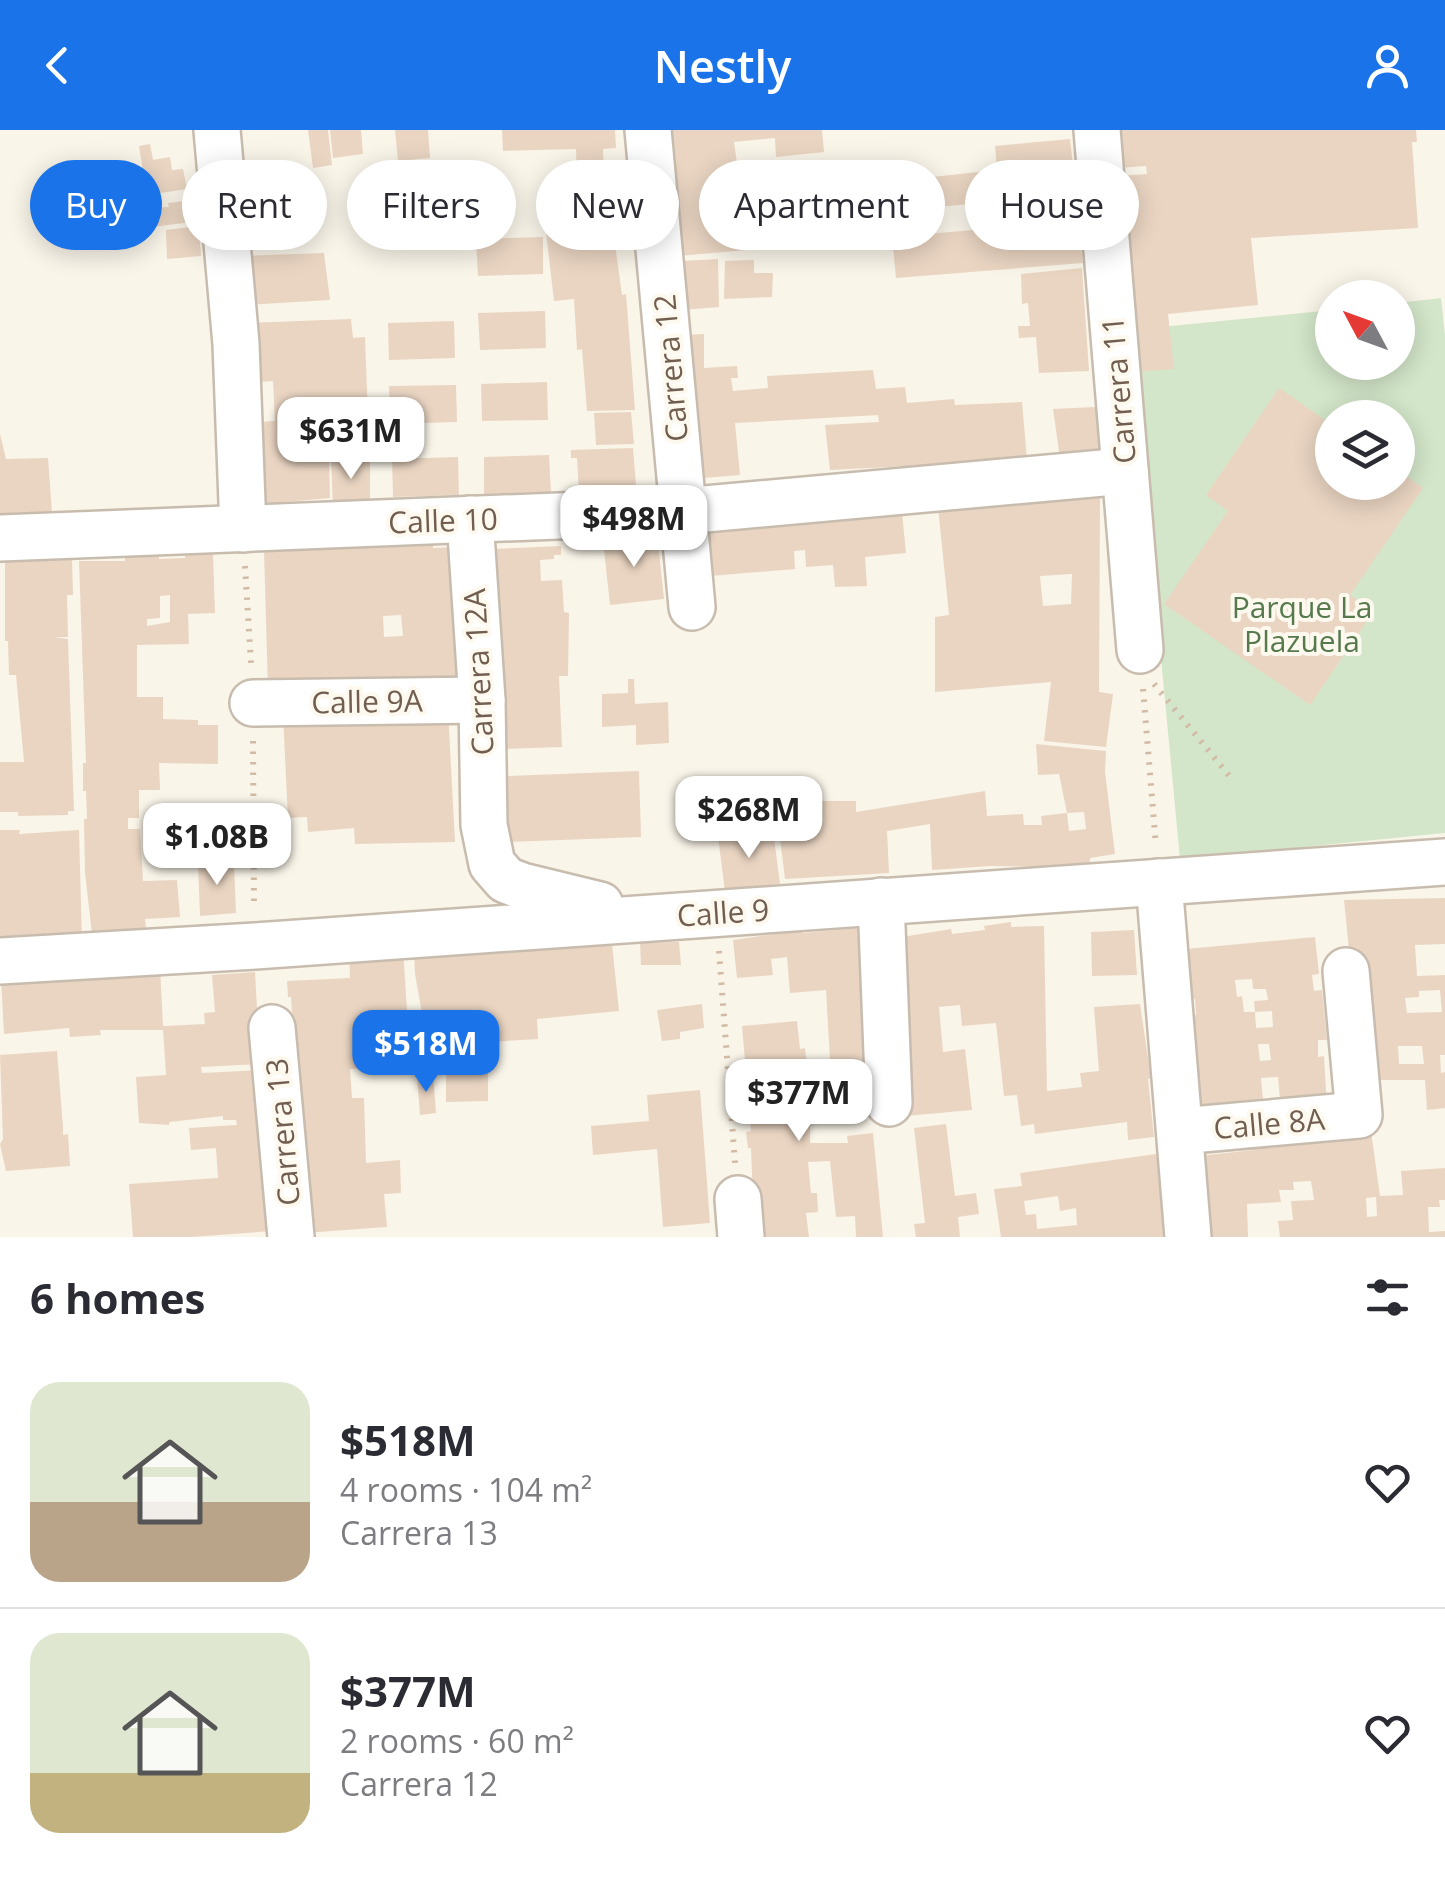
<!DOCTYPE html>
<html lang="en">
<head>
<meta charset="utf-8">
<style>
	:root { --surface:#fff; --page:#f7f7f7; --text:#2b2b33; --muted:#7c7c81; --line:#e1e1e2; --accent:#1a73e8 }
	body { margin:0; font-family:"Open Sans",sans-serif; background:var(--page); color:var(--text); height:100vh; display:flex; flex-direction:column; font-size:38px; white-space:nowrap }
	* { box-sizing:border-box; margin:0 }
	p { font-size:32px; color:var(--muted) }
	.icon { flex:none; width:55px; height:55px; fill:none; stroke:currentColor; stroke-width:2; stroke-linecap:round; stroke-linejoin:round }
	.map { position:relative; height:1107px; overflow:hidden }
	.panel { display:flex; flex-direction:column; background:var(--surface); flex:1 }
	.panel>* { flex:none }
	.top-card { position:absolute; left:30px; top:30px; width:1385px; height:90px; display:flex; gap:20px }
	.needle { width:65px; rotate:311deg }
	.buttons { position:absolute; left:1315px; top:150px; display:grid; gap:20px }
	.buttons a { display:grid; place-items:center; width:100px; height:100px; border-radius:50%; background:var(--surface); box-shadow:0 5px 25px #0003; font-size:50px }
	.price { position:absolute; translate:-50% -85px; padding:0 22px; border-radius:20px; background:#fff; color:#222; font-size:32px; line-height:65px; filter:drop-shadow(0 2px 5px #0008) }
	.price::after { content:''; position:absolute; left:50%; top:60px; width:30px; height:22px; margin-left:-15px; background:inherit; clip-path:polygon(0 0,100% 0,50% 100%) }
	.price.active { background:var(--accent); color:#fff }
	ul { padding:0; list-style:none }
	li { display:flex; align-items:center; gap:30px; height:250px; padding:0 30px }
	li+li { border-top:2px solid var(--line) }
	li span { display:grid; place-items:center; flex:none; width:280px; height:200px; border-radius:30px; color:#555 }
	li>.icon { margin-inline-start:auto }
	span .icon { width:120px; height:120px; fill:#fffc; stroke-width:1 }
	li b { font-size:42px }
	h2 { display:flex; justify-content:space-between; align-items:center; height:120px; padding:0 30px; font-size:42px }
	.tag { padding:0 35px; border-radius:45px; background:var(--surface); box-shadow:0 5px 25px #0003; font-size:35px; line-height:90px }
	.tag.active { background:var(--accent); color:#fff }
	header { display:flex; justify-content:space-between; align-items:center; height:130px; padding:0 30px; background:var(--accent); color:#fff; font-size:45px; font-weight:600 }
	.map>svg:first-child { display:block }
	.green { fill:#d3e6c9; fill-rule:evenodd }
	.building { fill:#ead5c2; fill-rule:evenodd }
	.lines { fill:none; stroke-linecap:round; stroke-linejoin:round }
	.minor-casing { stroke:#c8bcae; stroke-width:50 }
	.path { stroke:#d1bba7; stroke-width:6; stroke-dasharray:2.5 8; stroke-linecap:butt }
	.minor { stroke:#fff; stroke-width:45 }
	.labels { text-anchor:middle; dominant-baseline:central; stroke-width:8; stroke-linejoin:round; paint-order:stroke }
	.street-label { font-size:30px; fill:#715e50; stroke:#fdf9ef }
	.park-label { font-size:30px; fill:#567a4d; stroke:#fdf9ef }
</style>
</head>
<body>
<header><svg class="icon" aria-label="back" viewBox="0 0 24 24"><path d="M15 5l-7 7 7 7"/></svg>Nestly<svg class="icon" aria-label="person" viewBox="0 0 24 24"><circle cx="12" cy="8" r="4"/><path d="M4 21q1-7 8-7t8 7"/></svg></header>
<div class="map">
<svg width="1445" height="1107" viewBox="0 0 1445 1107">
	<rect width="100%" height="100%" fill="#faf5e9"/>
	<path class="green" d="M1441,168L1445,206V703L1180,729L1130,200L1332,180V232H1398V173ZM1332,288H1398V352H1332Z"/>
	<g class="building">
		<polygon points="308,0 328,0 332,35 313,38"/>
		<polygon points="330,0 361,0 363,24 333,28"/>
		<polygon points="395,0 428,0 430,28 398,31"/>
		<polygon points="502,0 615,0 616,18 603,19 605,63 567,68 566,59 577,58 576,19 503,21"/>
		<polygon points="664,0 822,0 824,22 776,27 775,8 734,12 741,61 789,57 794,116 678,126"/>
		<polygon points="1101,0 1416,0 1417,12 1412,12 1418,98 1251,108 1258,175 1168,184 1174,239 1125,243 1106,47 1147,44 1146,36 1105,39"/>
		<polygon points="1070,9 1076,63 890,82 886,52 997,40 995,16"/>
		<polygon points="150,14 153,30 170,27 172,40 183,39 187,59 147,65 139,16"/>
		<polygon points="613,66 615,85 611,85 622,165 626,164 635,280 587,281 582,219 577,220 574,169 554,171 543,76"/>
		<polygon points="185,71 185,75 198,73 199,91 137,99 136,78 169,77 168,73"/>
		<polygon points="1078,91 1083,133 896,148 892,107"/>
		<polygon points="199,96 201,126 167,129 166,100"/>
		<polygon points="543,107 543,144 478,146 476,109"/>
		<polygon points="324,123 330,170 247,175 241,126"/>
		<polygon points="718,129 719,177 682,180 681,131"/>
		<polygon points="754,130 754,143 773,143 772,167 724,169 725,131"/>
		<polygon points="1082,138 1089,241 1039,243 1036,207 1019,208 1018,196 1030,196 1028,173 1022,174 1021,144"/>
		<polygon points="545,181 546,218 480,220 478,183"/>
		<polygon points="351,189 353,208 365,207 368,286 314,289 316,325 329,325 330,368 252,375 257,292 275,291 273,251 259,252 249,193"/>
		<polygon points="454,191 455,228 389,230 388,193"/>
		<polygon points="704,204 704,238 737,236 738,248 731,248 733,261 768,258 767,246 873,240 876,259 905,257 907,273 954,269 955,275 1022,272 1027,330 830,340 825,295 879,292 878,285 735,293 740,345 691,349 682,205"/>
		<polygon points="547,252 548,290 482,291 481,254"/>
		<polygon points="456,255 457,292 391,294 389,256"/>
		<polygon points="1279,258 1332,295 1332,352 1398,352 1398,340 1423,358 1350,465 1374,481 1310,575 1164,474 1228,381 1206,365"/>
		<polygon points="1095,277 1103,326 1060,328 1053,279"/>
		<polygon points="631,282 634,314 596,315 594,283"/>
		<polygon points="0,304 6,329 48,328 52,383 0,385"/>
		<polygon points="633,318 636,355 632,361 579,361 577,328 571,328 571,320"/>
		<polygon points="370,323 370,380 333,381 331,325"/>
		<polygon points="549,325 551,362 484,364 484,327"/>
		<polygon points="458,327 459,365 393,367 392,329"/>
		<path d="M1062,365V370L1100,368L1099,562L1113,564L1106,617L1044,611L1051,552L935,562V487L949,485L938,377ZM1072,444L1071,474L1043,476L1040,446Z"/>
		<polygon points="902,383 906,423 865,427 867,456 835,457 833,435 806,437 805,420 794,421 795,439 698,447 694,399"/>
		<polygon points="657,404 664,469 610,475 603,410"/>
		<path d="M433,415V418L460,417L466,549L268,560L264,420ZM401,485L403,506L384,507L383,486Z"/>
		<polygon points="561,416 561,425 554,425 554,429 540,430 541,451 562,450 564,482 569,483 568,546 559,546 562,617 504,619 505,548 499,515 502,515 501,496 499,497 494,419"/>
		<path d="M185,424H213L215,483L188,484L189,514L137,515V567H163V589L198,590V595H218V634L159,633L160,660H139V688H128V699H140L143,751L177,750L180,787L145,789L146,798L92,804L85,743L84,689H87L86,661H83V633H86L79,431H125V426L159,425V429L185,428ZM170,465V492L147,496V489L160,488V466Z"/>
		<polygon points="72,429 73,465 67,465 68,507 54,507 68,509 74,681 68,681 68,685 18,686 18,682 0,682 0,632 24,632 16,545 9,545 8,511 5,511 5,432"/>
		<polygon points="628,549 634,549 635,574 668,572 669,613 636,615 636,595 602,597 602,564 628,563"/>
		<polygon points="448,580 455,712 355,714 354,698 308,702 307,687 288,688 283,585"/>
		<polygon points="1036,614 1106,621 1105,642 1115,724 1090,728 1090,738 991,736 932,740 930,694 887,701 889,743 785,749 780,708 818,703 817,671 856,671 856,682 985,661 987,686 1023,684 1024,695 1042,695 1041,686 1067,683 1069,701 1086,699 1084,682 1067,683 1059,644 1038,645"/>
		<polygon points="639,641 641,707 505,712 506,646"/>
		<polygon points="0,700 20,700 19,704 79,700 82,812 0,811"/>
		<polygon points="773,700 780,754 725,761 718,707"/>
		<polygon points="234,731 236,783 200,786 198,734"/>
		<path d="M1445,768V814L1415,815L1417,846L1445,845V925H1440L1441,943L1445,942V978L1427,980L1425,950H1362L1344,770ZM1440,860L1442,882L1407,883L1405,868L1419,867V861ZM1398,916H1422L1424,934H1399Z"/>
		<polygon points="1011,792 1011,797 1044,796 1047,961 1082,957 1080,943 1099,941 1094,877 1140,874 1151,948 1148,949 1154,1007 1128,1010 1127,992 1035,1004 1034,994 1021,996 1017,965 1004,966 996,893 962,896 960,875 939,877 943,922 965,919 972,980 906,986 890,809 951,799 952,804 985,800 984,796"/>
		<polygon points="862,798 878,971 833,975 832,960 846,959 845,946 831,947 826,860 790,863 787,827 771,829 773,845 737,848 733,810 801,800 802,803"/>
		<polygon points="1134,800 1137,845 1092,846 1091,802"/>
		<path d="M1315,807L1319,844L1312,845L1314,861L1322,860L1327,910H1318V927L1324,926L1327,977L1281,981L1278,947L1261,948L1264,982L1196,985L1190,886L1196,885L1195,869L1189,870L1186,819ZM1252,849L1253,859H1266L1268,870L1254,871L1255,882H1244L1242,866L1237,867L1235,850ZM1272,881L1273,897L1256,898L1255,882ZM1258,914H1269L1271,930L1260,931Z"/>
		<polygon points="679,812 681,835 641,835 640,813"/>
		<polygon points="612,814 619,881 537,889 538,909 488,912 489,923 431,935 415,844 414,819 484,821 484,824"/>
		<polygon points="403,818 410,927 363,931 364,938 350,939 352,968 364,968 366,1033 400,1030 401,1063 384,1064 387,1097 304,1103 291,867 288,867 287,851 350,848 349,820"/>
		<polygon points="160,838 163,896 205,894 204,883 215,882 212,845 255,842 260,934 201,937 202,943 260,940 272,1101 192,1107 133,1107 129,1054 218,1048 216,1018 191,1020 189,998 237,995 236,990 223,990 223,986 169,992 169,995 139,993 136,947 166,945 163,900 100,900 101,905 70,907 69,898 4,904 1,850"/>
		<polygon points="702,874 704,898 680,902 680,909 662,911 657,880"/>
		<polygon points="797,891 800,919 805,918 809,952 790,954 792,980 810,978 810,1013 848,1013 847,1006 873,1003 883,1107 856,1107 855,1086 836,1087 830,1031 808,1032 811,1063 817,1063 818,1082 806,1083 809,1107 762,1107 753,1068 751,1018 748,1018 746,1002 751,1001 742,896"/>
		<polygon points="57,921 63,997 63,1005 68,1004 70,1036 6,1041 0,1014 3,1009 0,925"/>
		<polygon points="446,936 488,936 488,971 446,972"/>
		<polygon points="433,945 436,983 420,985 417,946"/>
		<polygon points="700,960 710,1093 663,1097 657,1019 593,1025 591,996 649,991 647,965"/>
		<polygon points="946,994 955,1066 976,1063 979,1084 958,1087 960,1107 916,1107 914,1094 925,1093 914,998"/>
		<path d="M1371,1001L1380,1066L1403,1065L1401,1041L1445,1038V1070H1439L1440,1077H1428L1429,1102L1445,1101V1107H1280L1278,1091L1293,1090L1291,1071L1314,1070L1311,1051L1293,1052L1294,1060H1279L1281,1072L1247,1074L1248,1107H1198L1189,1027L1254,1020L1253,1010ZM1376,1067L1377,1086L1367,1087L1366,1068Z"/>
		<path d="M1156,1024L1166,1078H1161L1163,1107H1001L994,1059L1022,1056L1020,1043ZM1058,1066L1060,1081L1076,1078L1077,1095L1037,1099L1036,1084L1026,1085L1024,1071Z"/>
	</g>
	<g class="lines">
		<defs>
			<g id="minor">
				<polyline points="217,0 236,214 243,399"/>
				<polyline points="648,0 692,477"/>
				<polyline points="1097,0 1140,520"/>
				<polyline points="470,389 482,570 484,695 492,734 506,750 522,756 600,775"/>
				<polyline points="0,408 683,381 1125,341"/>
				<polyline points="253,573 482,570"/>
				<polyline points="1159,752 1188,1107"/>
				<polyline points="881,771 889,973"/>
				<polyline points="0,831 255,816 1445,732"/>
				<polyline points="272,898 291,1107"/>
				<polyline points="1180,1001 1359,985 1346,841"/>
				<polyline points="738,1069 741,1107"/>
			</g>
		</defs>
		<use href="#minor" class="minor-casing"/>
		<g class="path">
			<polyline points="245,436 251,533"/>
			<polyline points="1154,554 1231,648"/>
			<polyline points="1143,559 1156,716"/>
			<polyline points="253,611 254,778"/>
			<polyline points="719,821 735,1033"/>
		</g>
		<use href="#minor" class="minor"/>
	</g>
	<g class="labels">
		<g class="street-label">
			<text transform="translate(670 238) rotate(-95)">Carrera 12</text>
			<text transform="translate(1118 260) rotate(-95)">Carrera 11</text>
			<text transform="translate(443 390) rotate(-2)">Calle 10</text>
			<text transform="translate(478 542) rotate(-93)">Carrera 12A</text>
			<text transform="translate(367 571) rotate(-1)">Calle 9A</text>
			<text transform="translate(723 782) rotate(-4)">Calle 9</text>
			<text transform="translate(1269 993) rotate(-5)">Calle 8A</text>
			<text transform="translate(282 1002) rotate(-95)">Carrera 13</text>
		</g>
		<g class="park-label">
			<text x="1302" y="476">Parque La<tspan x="1302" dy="34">Plazuela</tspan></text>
		</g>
	</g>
</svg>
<div class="buttons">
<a><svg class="needle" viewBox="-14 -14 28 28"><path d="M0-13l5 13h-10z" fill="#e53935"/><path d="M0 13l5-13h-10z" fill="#7c7c81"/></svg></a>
<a><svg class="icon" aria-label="layers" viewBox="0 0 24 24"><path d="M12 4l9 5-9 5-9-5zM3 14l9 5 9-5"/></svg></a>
</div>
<b class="price" style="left:351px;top:352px">$631M</b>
<b class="price" style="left:634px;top:440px">$498M</b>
<b class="price" style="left:749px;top:731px">$268M</b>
<b class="price" style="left:217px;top:758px">$1.08B</b>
<b class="price active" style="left:426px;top:965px">$518M</b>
<b class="price" style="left:799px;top:1014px">$377M</b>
<div class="top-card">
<a class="tag active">Buy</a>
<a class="tag">Rent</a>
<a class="tag">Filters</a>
<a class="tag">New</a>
<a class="tag">Apartment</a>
<a class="tag">House</a>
</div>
</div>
<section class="panel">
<h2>6 homes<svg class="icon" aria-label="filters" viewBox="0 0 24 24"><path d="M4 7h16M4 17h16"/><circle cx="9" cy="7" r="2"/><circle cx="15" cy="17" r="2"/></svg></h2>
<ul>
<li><span style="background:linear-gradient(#dfe7d0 60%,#b9a48a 0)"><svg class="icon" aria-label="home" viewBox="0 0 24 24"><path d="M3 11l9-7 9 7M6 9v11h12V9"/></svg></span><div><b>$518M</b><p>4 rooms · 104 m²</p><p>Carrera 13</p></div><svg class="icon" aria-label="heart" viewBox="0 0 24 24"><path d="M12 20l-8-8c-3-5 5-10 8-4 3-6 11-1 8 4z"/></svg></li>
<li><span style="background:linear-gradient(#dfe7d0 70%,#c2b280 0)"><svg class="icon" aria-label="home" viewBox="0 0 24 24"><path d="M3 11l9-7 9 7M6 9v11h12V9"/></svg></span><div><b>$377M</b><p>2 rooms · 60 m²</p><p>Carrera 12</p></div><svg class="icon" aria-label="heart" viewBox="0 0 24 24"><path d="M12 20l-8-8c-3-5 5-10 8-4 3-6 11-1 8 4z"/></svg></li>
</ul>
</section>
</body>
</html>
